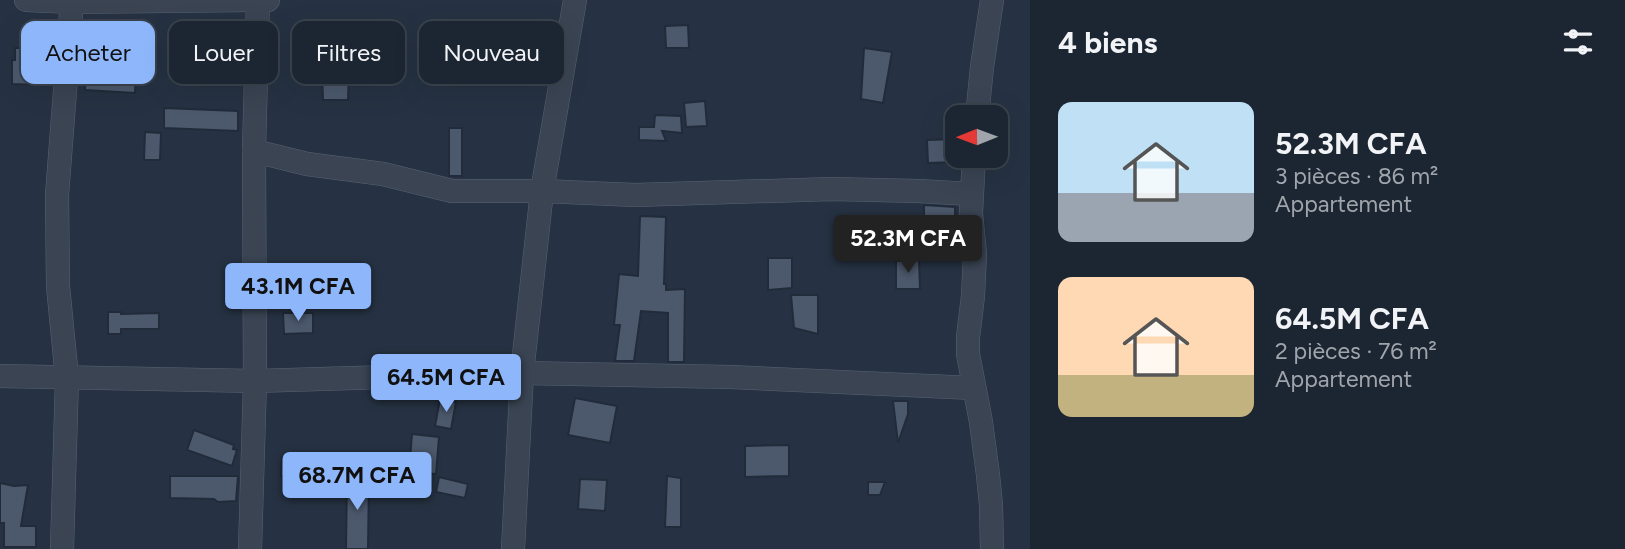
<!DOCTYPE html>
<html lang="fr">
<head>
<meta charset="utf-8">
<style>
	:root { --surface:#1c2632; --page:#252e3a; --text:#f1f3f6; --muted:#a0a5ac; --line:#3a434d; --accent:#8eb6fb }
	body { margin:0; font-family:Figtree,sans-serif; background:var(--page); color:var(--text); height:100vh; display:flex; flex-direction:column; font-size:26px; white-space:nowrap }
	* { box-sizing:border-box; margin:0 }
	p { font-size:23px; color:var(--muted) }
	.icon { flex:none; width:38px; height:38px; fill:none; stroke:currentColor; stroke-width:2; stroke-linecap:round; stroke-linejoin:round }
	.map { position:relative; flex:1; overflow:hidden }
	.details { display:flex; flex-direction:column; background:var(--surface); width:595px }
	.details>* { flex:none }
	.top-card { position:absolute; left:21px; top:21px; width:665px; height:63px; display:flex; gap:14px }
	.needle { width:46px; rotate:269deg }
	.buttons { position:absolute; left:945px; top:105px; display:grid; gap:14px }
	.buttons a { display:grid; place-items:center; width:63px; height:63px; border-radius:14px; background:var(--surface); box-shadow:0 7px 28px #0002,0 0 0 2px var(--line); font-size:35px }
	.price { position:absolute; translate:-50% -60px; padding:0 16px; border-radius:7px; background:var(--accent); color:#111; font-size:23px; line-height:46px; filter:drop-shadow(0 2px 4px #0008) }
	.price::after { content:''; position:absolute; left:50%; top:42px; width:21px; height:16px; margin-left:-10px; background:inherit; clip-path:polygon(0 0,100% 0,50% 100%) }
	.price.on { background:#222; color:#fff }
	ul { padding:0; list-style:none }
	li { display:flex; align-items:center; gap:21px; height:175px; padding:0 28px }
	li span { display:grid; place-items:center; flex:none; width:196px; height:140px; border-radius:14px; color:#555 }
	li>.icon { margin-inline-start:auto }
	span .icon { width:84px; height:84px; fill:#fffc; stroke-width:1 }
	li b { font-size:30px }
	h2 { display:flex; justify-content:space-between; align-items:center; height:84px; padding:0 28px; font-size:30px }
	.tag { padding:0 24px; border-radius:14px; background:var(--surface); box-shadow:0 7px 28px #0002,0 0 0 2px var(--line); font-size:24px; line-height:63px }
	.tag.on { background:var(--accent); color:#111 }
	main { display:flex; flex:1; min-height:0 }
	.map>svg:first-child { display:block }
	.building { fill:#4c596d; stroke:#212b3a; stroke-width:2 }
	.lines { fill:none; stroke-linecap:round; stroke-linejoin:round }
	.minor-casing { stroke:#596270; stroke-width:24 }
	.minor { stroke:#3a4453; stroke-width:23 }
</style>
</head>
<body>
<main>
<div class="map">
<svg width="1030" height="549" viewBox="0 0 1030 549">
	<rect width="100%" height="100%" fill="#263243"/>
	<g class="building">
		<polygon points="688,25 689,48 666,48 665,26"/>
		<polygon points="15,48 34,48 34,60 42,60 42,85 12,84 12,60 15,60"/>
		<polygon points="864,48 892,52 883,103 861,99"/>
		<polygon points="86,70 136,73 135,93 85,90"/>
		<polygon points="322,73 349,73 348,100 323,100"/>
		<polygon points="705,101 707,126 686,127 684,103"/>
		<polygon points="164,108 238,111 238,131 164,128"/>
		<polygon points="655,115 681,116 682,133 662,131 666,141 639,140 639,127 654,127"/>
		<rect x="449" y="128" width="13" height="48"/>
		<polygon points="145,132 161,133 160,160 144,160"/>
		<polygon points="956,139 957,162 928,163 927,140"/>
		<polygon points="924,205 955,207 955,217 924,216"/>
		<polygon points="640,216 666,217 664,284 666,284 666,290 685,289 684,362 668,362 668,313 641,311 634,361 615,361 620,325 614,325 619,274 638,276"/>
		<polygon points="768,258 792,258 792,288 768,290"/>
		<polygon points="919,260 920,289 896,289 896,261"/>
		<polygon points="791,295 818,295 818,334 794,328"/>
		<polygon points="108,312 121,312 121,314 159,313 159,329 121,329 121,334 108,334"/>
		<polygon points="283,313 313,313 313,333 284,334"/>
		<polygon points="575,398 617,406 610,443 568,435"/>
		<polygon points="440,399 456,402 451,429 435,426"/>
		<polygon points="893,401 908,401 908,414 898,443"/>
		<polygon points="194,430 234,445 233,449 237,450 232,466 187,450"/>
		<polygon points="412,434 439,437 436,474 409,472"/>
		<polygon points="789,445 789,476 745,477 745,446"/>
		<polygon points="378,456 405,460 403,479 376,475"/>
		<polygon points="282,459 303,462 300,478 281,476"/>
		<polygon points="347,475 369,476 368,549 346,549"/>
		<polygon points="170,476 238,476 236,501 218,502 214,499 170,498"/>
		<polygon points="667,476 681,478 681,527 665,527"/>
		<polygon points="439,477 468,484 465,498 436,492"/>
		<polygon points="580,479 607,480 605,511 578,509"/>
		<polygon points="868,482 885,482 880,495 868,495"/>
		<polygon points="0,483 14,486 28,485 21,526 36,526 36,547 4,547 4,523 0,523"/>
	</g>
	<g class="lines">
		<defs>
			<g id="minor">
				<polyline points="26,0 73,2 268,0"/>
				<polyline points="977,117 982,67 992,0"/>
				<polyline points="254,151 307,164 383,174 452,191 542,191 635,195 832,189 918,191 971,194"/>
				<polyline points="974,156 971,213 975,254 973,296 968,337 968,354 981,422 988,475 991,505 992,549"/>
				<polyline points="0,376 255,381 522,373 731,377 973,388"/>
				<polyline points="62,549 67,378 58,286 57,195 72,0"/>
				<polyline points="250,549 255,381 254,151 258,0"/>
				<polyline points="513,549 522,373 542,191 575,0"/>
			</g>
		</defs>
		<use href="#minor" class="minor-casing"/>
		<use href="#minor" class="minor"/>
	</g>
</svg>
<div class="buttons">
<a><svg class="needle" viewBox="-14 -14 28 28"><path d="M0-13l5 13h-10z" fill="#e53935"/><path d="M0 13l5-13h-10z" fill="#a0a5ac"/></svg></a>
</div>
<b class="price on" style="left:908px;top:275px">52.3M CFA</b>
<b class="price" style="left:298px;top:323px">43.1M CFA</b>
<b class="price" style="left:446px;top:414px">64.5M CFA</b>
<b class="price" style="left:357px;top:512px">68.7M CFA</b>
<div class="top-card">
<a class="tag on">Acheter</a>
<a class="tag">Louer</a>
<a class="tag">Filtres</a>
<a class="tag">Nouveau</a>
</div>
</div>
<section class="details">
<h2>4 biens<svg class="icon" aria-label="filters" viewBox="0 0 24 24"><path d="M4 7h16M4 17h16"/><circle cx="9" cy="7" r="2"/><circle cx="15" cy="17" r="2"/></svg></h2>
<ul>
<li><span style="background:linear-gradient(#bfe0f5 65%,#9aa5b1 0)"><svg class="icon" aria-label="home" viewBox="0 0 24 24"><path d="M3 11l9-7 9 7M6 9v11h12V9"/></svg></span><div><b>52.3M CFA</b><p>3 pièces · 86 m²</p><p>Appartement</p></div></li>
<li><span style="background:linear-gradient(#ffd9b3 70%,#c2b280 0)"><svg class="icon" aria-label="home" viewBox="0 0 24 24"><path d="M3 11l9-7 9 7M6 9v11h12V9"/></svg></span><div><b>64.5M CFA</b><p>2 pièces · 76 m²</p><p>Appartement</p></div></li>
</ul>
</section>
</main>
</body>
</html>
